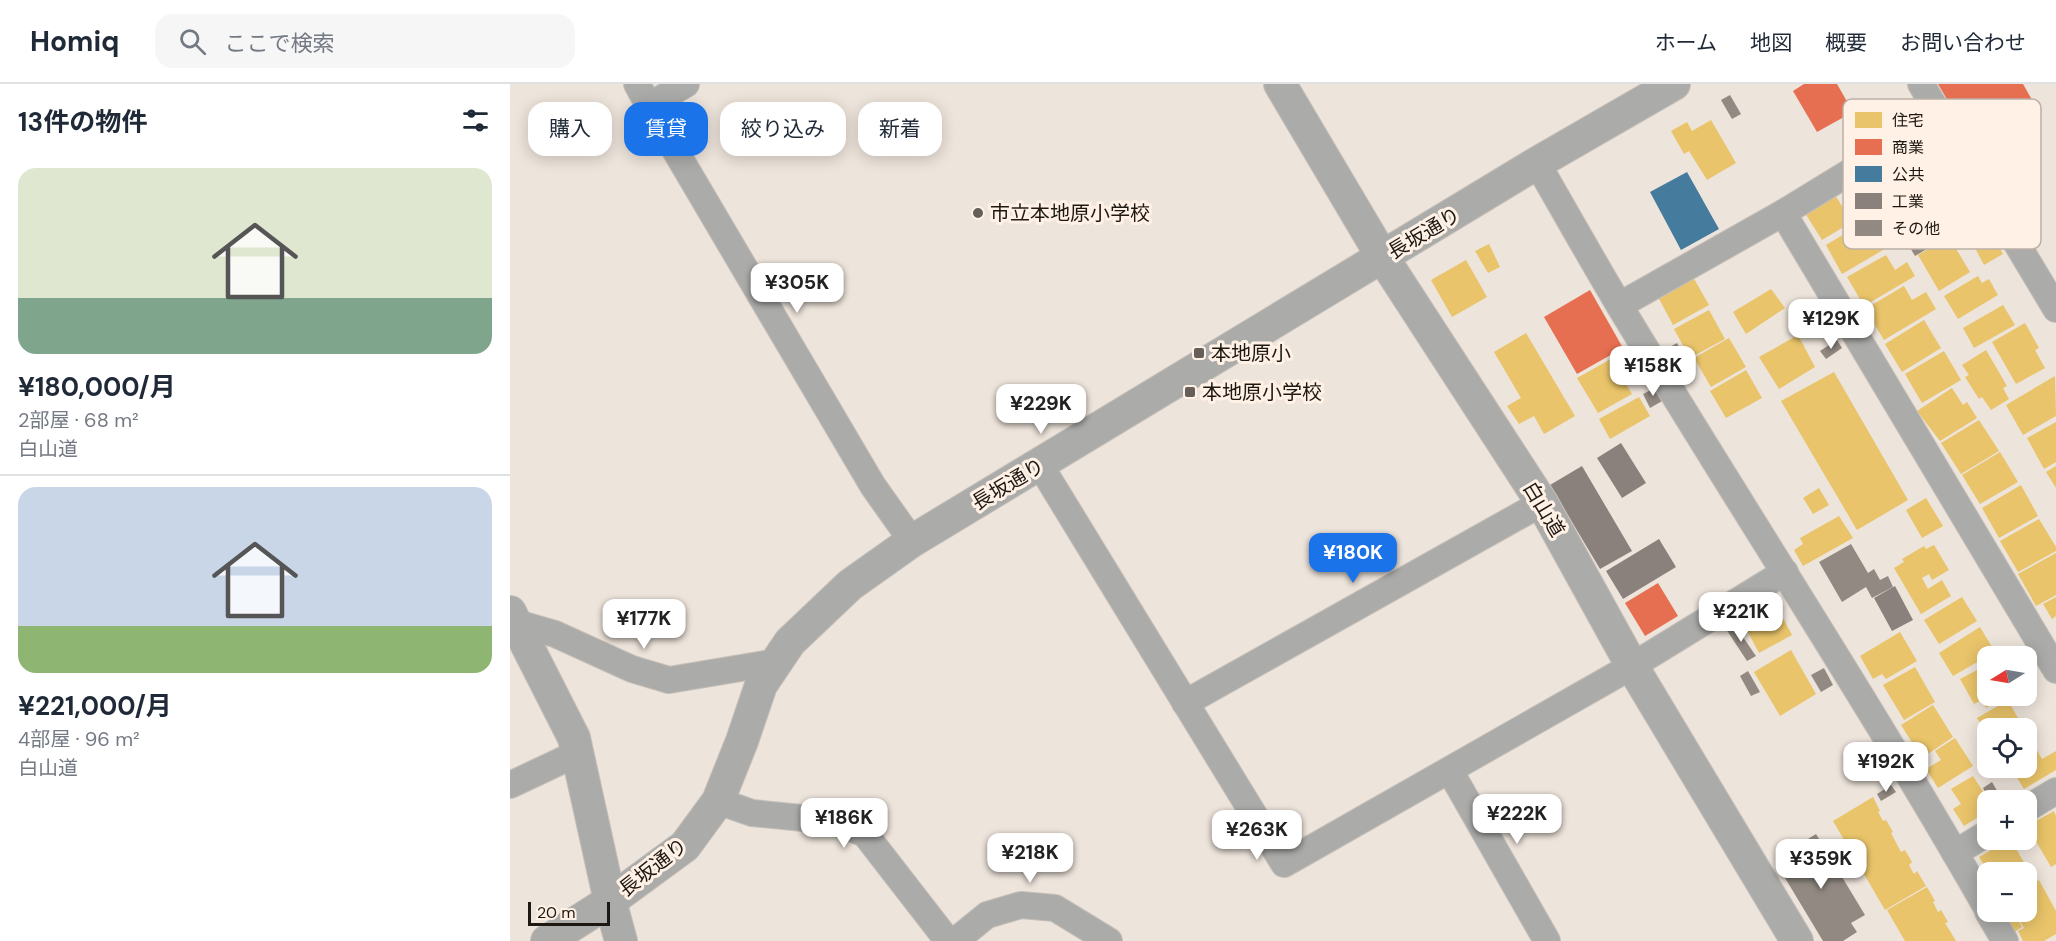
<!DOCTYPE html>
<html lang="ja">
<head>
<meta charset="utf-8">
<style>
	:root { --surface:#fff; --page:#f6f6f7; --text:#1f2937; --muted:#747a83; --line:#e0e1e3; --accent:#1a73e8 }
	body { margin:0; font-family:"DM Sans","Noto Sans JP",sans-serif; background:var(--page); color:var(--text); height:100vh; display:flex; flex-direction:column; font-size:22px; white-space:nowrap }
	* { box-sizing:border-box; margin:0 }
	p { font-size:20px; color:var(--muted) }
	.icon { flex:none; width:33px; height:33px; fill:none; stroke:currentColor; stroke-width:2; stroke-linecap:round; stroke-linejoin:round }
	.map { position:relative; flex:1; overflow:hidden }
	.drawer { display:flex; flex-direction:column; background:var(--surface); width:510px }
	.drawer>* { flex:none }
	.top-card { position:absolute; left:18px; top:18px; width:570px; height:54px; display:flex; gap:12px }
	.needle { width:39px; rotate:259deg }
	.fabs { position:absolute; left:1467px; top:562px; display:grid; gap:12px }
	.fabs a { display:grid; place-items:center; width:60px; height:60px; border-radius:12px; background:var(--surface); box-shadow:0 3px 15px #0003; font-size:30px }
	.scale { position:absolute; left:18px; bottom:15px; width:82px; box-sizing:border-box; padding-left:6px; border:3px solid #1e1813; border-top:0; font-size:16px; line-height:21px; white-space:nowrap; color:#1e1813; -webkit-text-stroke:4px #fff1e5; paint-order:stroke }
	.price { position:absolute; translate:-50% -51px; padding:0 14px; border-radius:12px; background:#fff; color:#222; font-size:20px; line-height:39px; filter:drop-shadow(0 2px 3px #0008) }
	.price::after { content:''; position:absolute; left:50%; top:36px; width:18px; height:14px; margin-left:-9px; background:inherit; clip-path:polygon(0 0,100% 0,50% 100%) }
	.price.active { background:var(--accent); color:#fff }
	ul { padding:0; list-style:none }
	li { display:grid; align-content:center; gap:12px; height:318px; padding:0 18px }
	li+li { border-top:2px solid var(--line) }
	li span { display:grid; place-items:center; height:186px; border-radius:18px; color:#555 }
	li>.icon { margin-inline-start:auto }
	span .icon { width:108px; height:108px; fill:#fffc; stroke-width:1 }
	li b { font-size:26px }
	h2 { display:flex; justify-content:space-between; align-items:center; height:72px; padding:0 18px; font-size:26px }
	.chip { padding:0 21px; border-radius:18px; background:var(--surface); box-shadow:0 3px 15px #0003; font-size:21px; line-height:54px }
	.chip.active { background:var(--accent); color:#fff }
	header { display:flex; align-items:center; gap:36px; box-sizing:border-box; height:84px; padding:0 30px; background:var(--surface); border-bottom:2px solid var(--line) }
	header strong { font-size:28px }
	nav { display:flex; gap:33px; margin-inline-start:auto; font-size:21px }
	.search { width:420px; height:54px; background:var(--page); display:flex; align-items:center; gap:15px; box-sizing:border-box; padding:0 21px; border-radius:18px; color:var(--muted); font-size:22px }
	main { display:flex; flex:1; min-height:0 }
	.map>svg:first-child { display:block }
	.homes { fill:#e9c46a }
	.shops { fill:#e76f51 }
	.public { fill:#457b9d }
	.industry { fill:#8a817c }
	.building { fill:#928a82 }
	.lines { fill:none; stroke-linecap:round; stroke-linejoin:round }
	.minor-casing { stroke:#c6bfb9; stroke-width:28 }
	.tertiary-casing { stroke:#c6bfb9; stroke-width:34 }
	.minor { stroke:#abaca9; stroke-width:26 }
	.tertiary { stroke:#abaca9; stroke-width:32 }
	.poi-dot { fill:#665f59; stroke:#fff1e5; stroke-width:2 }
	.labels { text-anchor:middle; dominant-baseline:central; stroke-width:6; stroke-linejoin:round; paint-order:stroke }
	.poi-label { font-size:20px; fill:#1e1813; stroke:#fff1e5; text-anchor:start }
	.street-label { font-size:20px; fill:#1e1813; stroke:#fff1e5 }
	.key { fill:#fff1e5; stroke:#bcb0a6; stroke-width:1.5 }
	.key-label { font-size:16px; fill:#1e1813 }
</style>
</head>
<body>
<header>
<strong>Homiq</strong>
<div class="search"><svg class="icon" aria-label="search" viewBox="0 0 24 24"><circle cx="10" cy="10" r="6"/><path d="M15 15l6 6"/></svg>ここで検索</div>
<nav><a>ホーム</a><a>地図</a><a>概要</a><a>お問い合わせ</a></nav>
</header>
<main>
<section class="drawer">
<h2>13件の物件<svg class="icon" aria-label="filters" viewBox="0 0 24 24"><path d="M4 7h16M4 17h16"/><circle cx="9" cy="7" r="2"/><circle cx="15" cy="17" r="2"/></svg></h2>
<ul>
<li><span style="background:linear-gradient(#dfe7d0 70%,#7fa58c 0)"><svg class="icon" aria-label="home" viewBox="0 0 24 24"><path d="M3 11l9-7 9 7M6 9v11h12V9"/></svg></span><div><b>¥180,000/月</b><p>2部屋 · 68 m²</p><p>白山道</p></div></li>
<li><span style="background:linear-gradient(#c9d6e8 75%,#8fb573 0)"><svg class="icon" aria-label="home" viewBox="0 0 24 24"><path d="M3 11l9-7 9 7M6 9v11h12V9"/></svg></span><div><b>¥221,000/月</b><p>4部屋 · 96 m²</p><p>白山道</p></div></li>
</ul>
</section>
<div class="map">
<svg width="1546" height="857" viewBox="0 0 1546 857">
	<rect width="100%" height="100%" fill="#ede4db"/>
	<g class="homes">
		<polygon points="1201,36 1226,79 1197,96 1179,67 1174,70 1161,47 1177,38 1182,47"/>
		<polygon points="1325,111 1342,138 1312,156 1295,129"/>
		<polygon points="1356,137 1373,166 1332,190 1316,161"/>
		<polygon points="1482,151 1493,170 1474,181 1464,162"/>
		<polygon points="1439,153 1460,188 1429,207 1408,171"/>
		<polygon points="979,160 990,183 978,189 965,167"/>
		<polygon points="1376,171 1385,186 1397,178 1405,192 1354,222 1337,193"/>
		<polygon points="956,176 977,213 942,233 921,196"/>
		<polygon points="1468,192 1472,199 1479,195 1488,211 1448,235 1434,212"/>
		<polygon points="1183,193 1199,221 1163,241 1148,213"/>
		<polygon points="1394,202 1402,216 1416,208 1426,225 1374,256 1355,225"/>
		<polygon points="1261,205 1275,224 1236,250 1223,228"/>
		<polygon points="1493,221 1505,241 1464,264 1453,244"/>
		<polygon points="1199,226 1215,255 1180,274 1164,245"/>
		<polygon points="1414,236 1431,264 1392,288 1375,260"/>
		<polygon points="1515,239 1529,264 1525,266 1535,284 1506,300 1482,258"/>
		<polygon points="1016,249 1065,332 1034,350 1024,332 1009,340 997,322 1011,314 984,268"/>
		<polygon points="1288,251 1305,283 1269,305 1249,273"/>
		<polygon points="1219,254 1236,283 1201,303 1184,274"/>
		<polygon points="1476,266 1497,302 1493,304 1499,315 1481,326 1472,313 1469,315 1455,293 1459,291 1452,281"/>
		<polygon points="1434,267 1451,296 1412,319 1395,290"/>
		<polygon points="1101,275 1122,310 1088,329 1067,294"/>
		<polygon points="1236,286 1252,314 1216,334 1200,307"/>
		<polygon points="1324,288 1398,416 1347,446 1271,317"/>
		<polygon points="1545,292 1546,332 1513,351 1496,321"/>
		<polygon points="1442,304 1453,321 1457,318 1467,334 1430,357 1407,327"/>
		<polygon points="1129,313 1140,332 1100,355 1089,335"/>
		<polygon points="1469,336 1489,367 1451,390 1431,359"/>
		<polygon points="1546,338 1546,378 1534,385 1517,354"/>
		<polygon points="1490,368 1508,398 1470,420 1452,391"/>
		<polygon points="1546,382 1546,404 1536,388"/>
		<polygon points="1511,401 1528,432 1489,454 1472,424"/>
		<polygon points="1309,404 1319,421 1303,430 1293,414"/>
		<polygon points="1416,414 1433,442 1412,454 1396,426"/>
		<polygon points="1329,432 1343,454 1293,482 1284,466 1293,460 1290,454"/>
		<polygon points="1529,435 1546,463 1546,467 1508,488 1490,457"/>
		<polygon points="1424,461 1439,486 1422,496 1419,490 1412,494 1418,505 1432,496 1441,512 1411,530 1384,484 1394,478 1392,475 1414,462 1416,465"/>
		<polygon points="1546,469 1546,511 1526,522 1508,490"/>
		<polygon points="1452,513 1467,537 1429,560 1414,536"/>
		<polygon points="1546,513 1546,532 1542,535 1533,520"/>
		<polygon points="1265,519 1282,551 1249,569 1232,537"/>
		<polygon points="1470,543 1485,568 1443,592 1429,569"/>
		<polygon points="1390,548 1407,577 1376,595 1372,590 1363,595 1350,572"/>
		<polygon points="1281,566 1306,610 1270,632 1244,588"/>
		<polygon points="1405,583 1425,618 1394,636 1373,601"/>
		<polygon points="1469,585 1473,592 1478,589 1478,612 1497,612 1476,624 1472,616 1464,620 1450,595"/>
		<polygon points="1498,616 1514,645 1478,645 1478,651 1467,634"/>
		<polygon points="1423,621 1443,653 1412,674 1391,641"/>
		<polygon points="1445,654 1463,682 1428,704 1416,685 1431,676 1425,667"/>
		<polygon points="1520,654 1532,675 1546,667 1546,686 1514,705 1501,684 1516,684 1516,657"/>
		<polygon points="1463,692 1479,717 1478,727 1454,742 1443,725 1451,720 1441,705"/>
		<polygon points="1363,713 1370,727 1368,728 1373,737 1376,736 1383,748 1381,749 1391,768 1395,766 1402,778 1399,781 1404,790 1407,787 1416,802 1375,826 1323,737"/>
		<polygon points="1544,727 1546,732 1546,780 1541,783 1517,742"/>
		<polygon points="1498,756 1501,756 1523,794 1516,798 1516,789 1479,789 1469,773"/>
		<polygon points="1529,796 1546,827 1546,850 1534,857 1513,857 1508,847 1514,844 1506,830 1516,828 1516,803"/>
		<polygon points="1417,803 1425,817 1423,818 1428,828 1431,826 1438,838 1435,839 1446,857 1395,857 1377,826"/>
		<polygon points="1492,828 1504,828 1512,843 1503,849"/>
	</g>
	<g class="shops">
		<polygon points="1294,0 1327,0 1343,28 1307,48 1283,7"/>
		<polygon points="1428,0 1513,0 1525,21 1462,58"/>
		<polygon points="1080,206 1113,264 1067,290 1034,233"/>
		<polygon points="1148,499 1168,532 1135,552 1115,519"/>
	</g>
	<polygon class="public" points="1177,88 1209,145 1171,166 1140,108"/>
	<g class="industry">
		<polygon points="1111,359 1136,399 1112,414 1087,374"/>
		<polygon points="1072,382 1122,467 1090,485 1040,401"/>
		<polygon points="1149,455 1166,483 1113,515 1096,487"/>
		<polygon points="1385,502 1403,536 1382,547 1364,514"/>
	</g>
	<g class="building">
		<polygon points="1220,11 1231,30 1222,35 1211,16"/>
		<polygon points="1399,118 1408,132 1410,130 1427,159 1405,172 1380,130"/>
		<polygon points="1327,256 1332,264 1316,275 1310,267"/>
		<polygon points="1167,259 1175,275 1166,279 1158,264"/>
		<polygon points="1147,303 1154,316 1140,324 1133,310"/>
		<polygon points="1341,460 1358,489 1364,485 1370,496 1378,492 1383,503 1362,514 1356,503 1332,518 1309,478"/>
		<polygon points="1224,540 1246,572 1237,577 1216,545"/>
		<polygon points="1314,584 1323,601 1311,608 1301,591"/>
		<polygon points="1238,587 1250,608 1241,612 1230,592"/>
		<polygon points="1482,698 1493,717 1480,717 1473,704"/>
		<polygon points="1381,701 1386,708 1371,717 1367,710"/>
		<polygon points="1306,750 1355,831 1341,839 1347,848 1333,857 1313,857 1269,784 1272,782 1267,774"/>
	</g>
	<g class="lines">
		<defs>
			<g id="minor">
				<polyline points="127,0 139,22"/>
				<polyline points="176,0 139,22 363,402 402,457"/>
				<polyline points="1411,0 1546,225"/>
				<path d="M1027,79C1054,126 1081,174 1109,221C1231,423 1361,621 1478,826"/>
				<polyline points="1273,129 1546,586"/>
				<polyline points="1110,221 1273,129 1430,33"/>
				<polyline points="530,381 774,780 1122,582 1275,488"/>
				<polyline points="7,539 45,550 122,585 159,596 267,578"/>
				<polyline points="675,619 1032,419"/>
				<polyline points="940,687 1037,857"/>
				<polyline points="0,701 68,669"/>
				<polyline points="208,717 242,729 323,737 355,750 438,857"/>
				<polyline points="1516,725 1546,707"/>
				<polyline points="1445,769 1478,749"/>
				<polyline points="1478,828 1495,857"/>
				<polyline points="445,857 477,831 511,821 545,824 599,857"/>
			</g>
			<g id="tertiary">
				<polyline points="770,0 873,174 1032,419 1122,582 1287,857"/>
				<polyline points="0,528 64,654 100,817 111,857"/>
				<polyline points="37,857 100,817 175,762 208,717 232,657 251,601 280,558 340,501 402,457 1027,79 1164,0"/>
			</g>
		</defs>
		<use href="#minor" class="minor-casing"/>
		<use href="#tertiary" class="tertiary-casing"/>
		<use href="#minor" class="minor"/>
		<use href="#tertiary" class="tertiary"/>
	</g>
	<g class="poi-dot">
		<circle cx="468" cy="129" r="6"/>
		<rect x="683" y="263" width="12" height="12" rx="3"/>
		<rect x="674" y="302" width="12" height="12" rx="3"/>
	</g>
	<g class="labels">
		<g class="poi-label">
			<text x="480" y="129">市立本地原小学校</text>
			<text x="701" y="269">本地原小</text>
			<text x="692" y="308">本地原小学校</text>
		</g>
		<g class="street-label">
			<text transform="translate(914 149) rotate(-31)">長坂通り</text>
			<text transform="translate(498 400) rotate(-31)">長坂通り</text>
			<text transform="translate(1034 425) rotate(59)">白山道</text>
			<text transform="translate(143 783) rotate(-38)">長坂通り</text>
		</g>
	</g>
	<rect x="1333" y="15" width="198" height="150" rx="9" class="key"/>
	<rect x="1345" y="28" width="27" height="16" fill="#e9c46a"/>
	<rect x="1345" y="55" width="27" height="16" fill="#e76f51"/>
	<rect x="1345" y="82" width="27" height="16" fill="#457b9d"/>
	<rect x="1345" y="109" width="27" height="16" fill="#8a817c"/>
	<rect x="1345" y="136" width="27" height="16" fill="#928a82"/>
	<g class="key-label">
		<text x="1382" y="42">住宅</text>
		<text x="1382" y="69">商業</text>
		<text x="1382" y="96">公共</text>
		<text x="1382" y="123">工業</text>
		<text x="1382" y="150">その他</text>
	</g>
</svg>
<div class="fabs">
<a><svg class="needle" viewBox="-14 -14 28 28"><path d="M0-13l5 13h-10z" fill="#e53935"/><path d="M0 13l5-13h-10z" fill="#747a83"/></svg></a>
<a><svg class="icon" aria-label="locate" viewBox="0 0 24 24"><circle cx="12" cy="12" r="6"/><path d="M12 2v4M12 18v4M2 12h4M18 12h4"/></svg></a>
<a>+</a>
<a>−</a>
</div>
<div class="scale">20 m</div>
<b class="price" style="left:287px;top:230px">¥305K</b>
<b class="price" style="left:1321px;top:266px">¥129K</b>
<b class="price" style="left:1143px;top:313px">¥158K</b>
<b class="price" style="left:531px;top:351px">¥229K</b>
<b class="price active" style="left:843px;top:500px">¥180K</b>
<b class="price" style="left:1231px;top:559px">¥221K</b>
<b class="price" style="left:134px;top:566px">¥177K</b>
<b class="price" style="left:1376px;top:709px">¥192K</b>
<b class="price" style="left:1007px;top:761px">¥222K</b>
<b class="price" style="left:334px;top:765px">¥186K</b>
<b class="price" style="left:747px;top:777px">¥263K</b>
<b class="price" style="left:520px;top:800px">¥218K</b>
<b class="price" style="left:1311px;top:806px">¥359K</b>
<div class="top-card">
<a class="chip">購入</a>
<a class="chip active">賃貸</a>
<a class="chip">絞り込み</a>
<a class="chip">新着</a>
</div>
</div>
</main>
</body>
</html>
